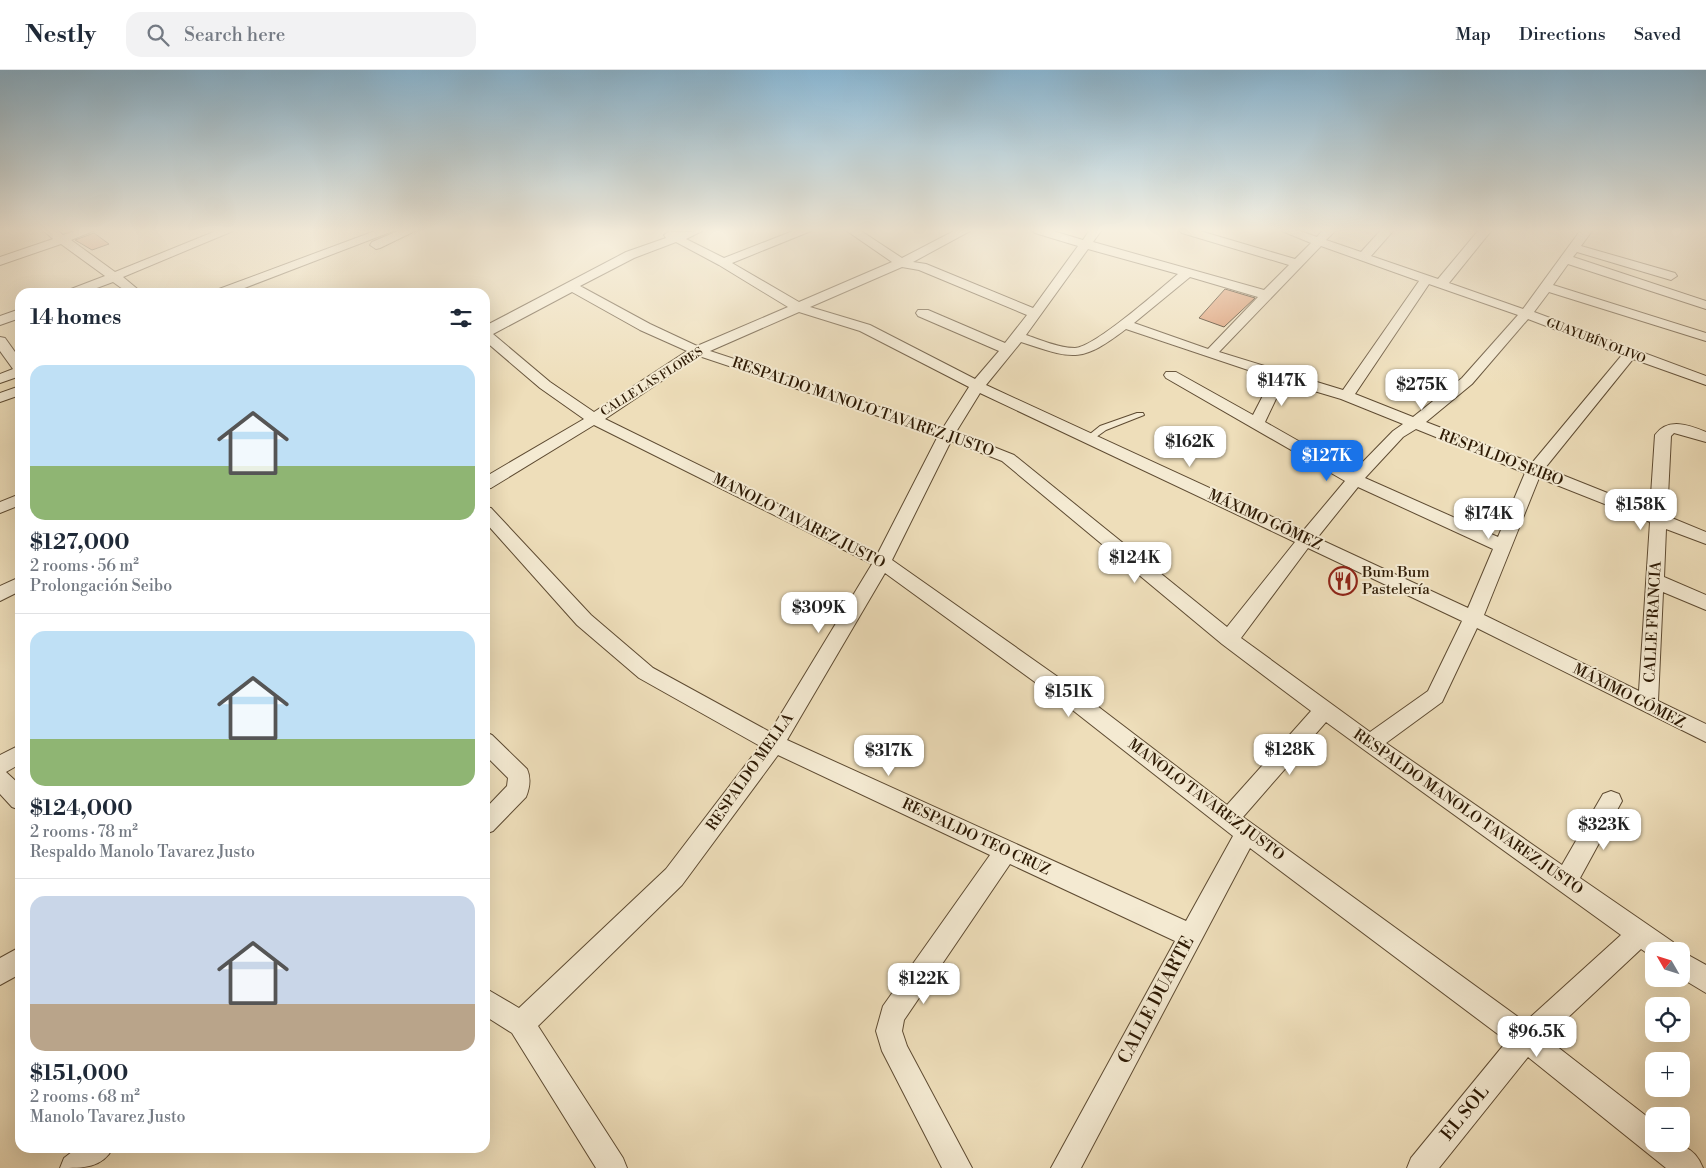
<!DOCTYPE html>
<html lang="en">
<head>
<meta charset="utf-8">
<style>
	:root { --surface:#fff; --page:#f2f2f3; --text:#1f2937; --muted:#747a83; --line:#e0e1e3; --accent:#1a73e8 }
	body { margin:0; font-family:"Libre Bodoni",serif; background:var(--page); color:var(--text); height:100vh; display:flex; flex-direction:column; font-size:19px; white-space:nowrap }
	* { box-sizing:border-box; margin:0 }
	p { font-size:16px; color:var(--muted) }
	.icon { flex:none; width:28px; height:28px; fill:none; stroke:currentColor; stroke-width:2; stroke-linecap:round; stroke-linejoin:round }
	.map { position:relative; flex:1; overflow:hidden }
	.details { position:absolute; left:15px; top:218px; width:475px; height:865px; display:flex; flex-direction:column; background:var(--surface); border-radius:15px; box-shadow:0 5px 20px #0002 }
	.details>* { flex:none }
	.needle { width:32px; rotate:309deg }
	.fabs { position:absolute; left:1645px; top:872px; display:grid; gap:10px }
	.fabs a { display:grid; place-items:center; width:45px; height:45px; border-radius:10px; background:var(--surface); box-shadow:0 5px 20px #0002; font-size:25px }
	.price { position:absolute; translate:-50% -42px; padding:0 11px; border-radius:10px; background:#fff; color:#222; font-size:16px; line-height:32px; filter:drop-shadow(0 1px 2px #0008) }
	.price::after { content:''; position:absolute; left:50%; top:30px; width:15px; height:11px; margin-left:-8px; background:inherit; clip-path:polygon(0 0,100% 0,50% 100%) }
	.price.active { background:var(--accent); color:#fff }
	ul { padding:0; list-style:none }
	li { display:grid; align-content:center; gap:10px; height:265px; padding:0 15px }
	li+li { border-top:1px solid var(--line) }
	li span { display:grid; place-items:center; height:155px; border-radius:15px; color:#555 }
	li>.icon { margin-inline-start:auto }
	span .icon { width:90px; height:90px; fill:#fffc; stroke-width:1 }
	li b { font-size:21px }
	h2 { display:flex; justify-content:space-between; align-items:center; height:60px; padding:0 15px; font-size:21px }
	header { display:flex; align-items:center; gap:30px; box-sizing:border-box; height:70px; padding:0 25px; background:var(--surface); border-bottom:1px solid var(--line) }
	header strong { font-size:24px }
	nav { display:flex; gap:28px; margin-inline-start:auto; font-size:18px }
	.search { width:350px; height:45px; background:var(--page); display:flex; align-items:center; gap:12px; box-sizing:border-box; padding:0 18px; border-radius:15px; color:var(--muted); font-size:19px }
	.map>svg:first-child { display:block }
	.building { fill:#db966d; stroke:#2e1a04 }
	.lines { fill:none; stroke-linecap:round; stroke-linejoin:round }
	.lane-casing { stroke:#5e4b32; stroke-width:2 }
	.street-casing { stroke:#5e4b32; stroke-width:2 }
	.lane { fill:#f4ead2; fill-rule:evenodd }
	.street { fill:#f4ead2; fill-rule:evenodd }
	.labels { text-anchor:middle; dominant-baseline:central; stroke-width:4; stroke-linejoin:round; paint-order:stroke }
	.far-street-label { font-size:12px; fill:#2e1a04; stroke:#f4ead2 }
	.street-label { font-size:15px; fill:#2e1a04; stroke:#f4ead2 }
	.poi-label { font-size:15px; fill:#2e1a04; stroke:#f4ead2; text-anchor:start }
	.near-street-label { font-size:18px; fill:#2e1a04; stroke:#f4ead2 }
</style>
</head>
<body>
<header>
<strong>Nestly</strong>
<div class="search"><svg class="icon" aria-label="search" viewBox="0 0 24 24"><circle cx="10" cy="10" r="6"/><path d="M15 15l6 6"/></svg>Search here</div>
<nav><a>Map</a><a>Directions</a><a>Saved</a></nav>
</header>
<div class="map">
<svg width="1706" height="1098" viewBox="0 0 1706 1098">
	<rect width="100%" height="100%" fill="#eedeba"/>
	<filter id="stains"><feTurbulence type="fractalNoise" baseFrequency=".004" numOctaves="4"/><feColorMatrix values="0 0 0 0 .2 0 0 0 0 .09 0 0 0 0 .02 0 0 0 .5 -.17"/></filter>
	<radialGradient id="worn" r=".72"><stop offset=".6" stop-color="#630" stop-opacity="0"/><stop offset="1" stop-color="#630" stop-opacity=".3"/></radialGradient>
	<g class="building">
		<polygon points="94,163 109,174 92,180 75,170"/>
		<polygon points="1225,219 1255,228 1224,257 1199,248"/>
	</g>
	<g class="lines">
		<defs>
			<polygon id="lane" points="1137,343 1143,343 1144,345 1106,360 1092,370 1086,370 1085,368 1100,356"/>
			<g id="street">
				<polygon points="44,161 58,161 63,165 75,161 93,161 71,170 115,202 216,161 233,161 123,207 141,222 127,222 113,212 86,222 70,222 71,219 105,206 61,174 0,195 0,187 53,169"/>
				<polygon points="375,161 393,161 234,222 218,222 219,219"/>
				<polygon points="398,161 415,161 380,178 376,179 370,175 372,172"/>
				<path d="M670,161C680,164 691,161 702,161L686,169L724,188L793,161H811L732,193L799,232L892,192L847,161H861L902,188L954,161H970L913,192L926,194L1033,238L1078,176L1035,163L1033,161H1053L1083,170L1089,161H1101L1093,172L1264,220L1289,195L1182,163L1180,161H1200L1295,189L1311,173L1282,161H1300L1317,167L1322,161H1335L1326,170L1361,182L1380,161H1393L1371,186L1438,209L1478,161H1491L1449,213L1523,239L1580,161H1592L1581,176L1675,203L1677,206L1671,210L1577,182L1573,187L1706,231V239L1568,194L1553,215L1706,263V271L1549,222L1534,242L1706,306V315L1633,289L1545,398L1650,440L1655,365C1668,347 1689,355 1706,362V372L1674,363L1671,366L1667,446L1706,462V474L1666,459L1664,507L1706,525V540L1663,522L1658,631L1706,654V672L1477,558L1442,632L1386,673L1562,795L1603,724L1611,721L1619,724L1622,731L1580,808L1673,872L1676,881H1654V888L1641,879L1546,968L1654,1052V1074C1677,1074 1693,1073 1703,1098H1666L1528,987L1439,1098H1407L1411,1088L1507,971L1250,778L1081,1098H1051L1175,871L1010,794L904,950L902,961L907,976L972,1098H942L882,981L876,961L883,936L990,785L778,685L682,815L538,956L623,1088L627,1098H596L512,963L485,946V918L519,938L666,799L760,676L639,608L577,555L485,452V437L491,438L591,545L653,598L770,662L872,494L594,355L491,418L485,419V407L584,349L540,318L485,271V256L626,182L666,168L664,165ZM676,172L719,195L788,237L697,276L650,254L580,216L634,188ZM1321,176L1419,211L1343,320L1219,282ZM1088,179L1178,204C1160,219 1095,277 1075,278C1059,278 1041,270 1026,265ZM902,197L919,200L1027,245L1005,273L928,240H918L916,243L918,246L999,281L975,309L870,255L810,237ZM1190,207L1258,227L1208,279L1134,253ZM1429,214L1518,245L1462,308L1413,347L1355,324ZM572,222L640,260L687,281L594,342L550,312L493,264ZM799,242L860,261L969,317L943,358L710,281ZM1528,249L1622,285L1532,393L1426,352L1472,314ZM1126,259L1272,308L1253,345L1176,302H1166L1164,305L1166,308L1345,411L1303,461L986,315L1021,272C1073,289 1080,294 1126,259ZM699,286L938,366L878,483L605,349ZM1284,312L1341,329L1403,354L1393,361L1353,402L1265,352ZM980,323L1295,472L1227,557L1014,385L956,362ZM1416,359L1525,403L1498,467L1365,408L1403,367ZM951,371L1002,391L1222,574L1311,641L1227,735L1075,619L892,490ZM1539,408L1650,452L1639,621L1484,545ZM1358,417L1493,479L1468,538L1317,468ZM1308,478L1462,551L1428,621L1370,662L1241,568ZM885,503L1061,631L1233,766L1186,851L787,670ZM1326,652L1363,679L1621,865L1525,952L1243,747Z"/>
				<polygon points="20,239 20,248 0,255 0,246"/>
				<polygon points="0,267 5,268 20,289 20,306 0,313 0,304 13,299 0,281"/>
				<polygon points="20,316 20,325 0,332 0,323"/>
				<polygon points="20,424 20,435 0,443 0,432"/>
				<polygon points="20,507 20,521 0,531 0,516"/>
				<path d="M485,662L492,665L527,699C531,708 530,717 526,727L493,761L485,764V739L507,716L508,708L485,685Z"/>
				<polygon points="20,675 20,694 6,702 20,715 20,740 12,737 0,724 0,685"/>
				<polygon points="20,877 20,904 0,915 0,888"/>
				<polygon points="1680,881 1681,881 1706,895 1706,923 1681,908"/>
				<path d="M77,1078H113C102,1098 84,1098 60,1098L64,1088Z"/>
			</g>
		</defs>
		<use href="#lane" class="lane-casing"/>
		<use href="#street" class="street-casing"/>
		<use href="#lane" class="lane"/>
		<use href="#street" class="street"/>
	</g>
	<linearGradient id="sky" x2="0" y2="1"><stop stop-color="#89b7d4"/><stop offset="0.51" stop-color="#f7f0e0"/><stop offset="1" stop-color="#f7f0e0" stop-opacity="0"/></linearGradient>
	<rect width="1706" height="315" fill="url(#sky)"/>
	<defs>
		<symbol id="restaurant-ring" viewBox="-11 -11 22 22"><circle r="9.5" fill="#f4ead2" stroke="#8f2418" stroke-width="1.5"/><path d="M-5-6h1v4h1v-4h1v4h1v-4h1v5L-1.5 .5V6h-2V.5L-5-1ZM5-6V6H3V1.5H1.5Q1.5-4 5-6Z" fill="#8f2418"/></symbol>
	</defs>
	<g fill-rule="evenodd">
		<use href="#restaurant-ring" x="1327" y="495" width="32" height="32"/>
	</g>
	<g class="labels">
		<g class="far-street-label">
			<text transform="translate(1596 271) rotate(21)">GUAYUBÍN OLIVO</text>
			<text transform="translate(652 312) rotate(-32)">CALLE LAS FLORES</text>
		</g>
		<g class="street-label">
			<text transform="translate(863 337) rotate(19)">RESPALDO MANOLO TAVAREZ JUSTO</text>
			<text transform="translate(1501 388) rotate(21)">RESPALDO SEIBO</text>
			<text transform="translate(1265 450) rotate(25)">MÁXIMO GÓMEZ</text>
			<text transform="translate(799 451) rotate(27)">MANOLO TAVAREZ JUSTO</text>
			<text transform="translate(1653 552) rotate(-87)">CALLE FRANCIA</text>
			<text transform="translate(1629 626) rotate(27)">MÁXIMO GÓMEZ</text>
			<text transform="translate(750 702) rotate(-55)">RESPALDO MELLA</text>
			<text transform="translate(1206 730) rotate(37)">MANOLO TAVAREZ JUSTO</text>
			<text transform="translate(1468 742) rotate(35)">RESPALDO MANOLO TAVAREZ JUSTO</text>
			<text transform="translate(976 767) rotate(25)">RESPALDO TEO CRUZ</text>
		</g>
		<g class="poi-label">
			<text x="1362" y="502">Bum Bum<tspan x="1362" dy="17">Pastelería</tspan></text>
		</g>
		<g class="near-street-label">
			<text transform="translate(1156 930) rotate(-62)">CALLE DUARTE</text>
			<text transform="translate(1465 1043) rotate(-51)">EL SOL</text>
		</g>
	</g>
	<rect width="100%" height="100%" filter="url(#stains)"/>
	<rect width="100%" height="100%" fill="url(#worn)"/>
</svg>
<div class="fabs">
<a><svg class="needle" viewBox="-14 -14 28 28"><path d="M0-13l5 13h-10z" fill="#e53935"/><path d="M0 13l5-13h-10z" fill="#747a83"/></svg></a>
<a><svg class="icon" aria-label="locate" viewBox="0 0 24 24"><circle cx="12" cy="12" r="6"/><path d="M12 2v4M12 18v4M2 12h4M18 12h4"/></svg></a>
<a>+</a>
<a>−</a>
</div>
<b class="price" style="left:1282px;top:337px">$147K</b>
<b class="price" style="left:1422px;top:341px">$275K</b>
<b class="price" style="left:1190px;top:398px">$162K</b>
<b class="price active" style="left:1327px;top:412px">$127K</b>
<b class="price" style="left:1641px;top:461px">$158K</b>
<b class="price" style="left:1489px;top:470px">$174K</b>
<b class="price" style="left:1135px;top:514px">$124K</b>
<b class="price" style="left:819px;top:564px">$309K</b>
<b class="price" style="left:1069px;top:648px">$151K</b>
<b class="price" style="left:1290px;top:706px">$128K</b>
<b class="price" style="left:889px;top:707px">$317K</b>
<b class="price" style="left:1604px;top:781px">$323K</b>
<b class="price" style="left:924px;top:935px">$122K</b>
<b class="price" style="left:1537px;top:988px">$96.5K</b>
<section class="details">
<h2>14 homes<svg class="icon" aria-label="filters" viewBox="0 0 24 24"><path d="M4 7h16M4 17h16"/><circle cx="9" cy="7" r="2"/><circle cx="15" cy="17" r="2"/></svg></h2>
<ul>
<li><span style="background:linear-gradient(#bfe0f5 65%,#8fb573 0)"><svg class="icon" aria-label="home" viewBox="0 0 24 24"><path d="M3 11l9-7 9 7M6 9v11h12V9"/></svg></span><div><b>$127,000</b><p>2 rooms · 56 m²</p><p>Prolongación Seibo</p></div></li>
<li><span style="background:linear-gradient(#bfe0f5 70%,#8fb573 0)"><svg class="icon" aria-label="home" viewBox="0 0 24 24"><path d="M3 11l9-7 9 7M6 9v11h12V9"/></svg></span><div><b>$124,000</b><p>2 rooms · 78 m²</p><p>Respaldo Manolo Tavarez Justo</p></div></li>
<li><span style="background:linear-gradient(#c9d6e8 70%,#b9a48a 0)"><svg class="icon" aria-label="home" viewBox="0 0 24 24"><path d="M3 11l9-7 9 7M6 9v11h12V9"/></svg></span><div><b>$151,000</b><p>2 rooms · 68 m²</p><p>Manolo Tavarez Justo</p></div></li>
</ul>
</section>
</div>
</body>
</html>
